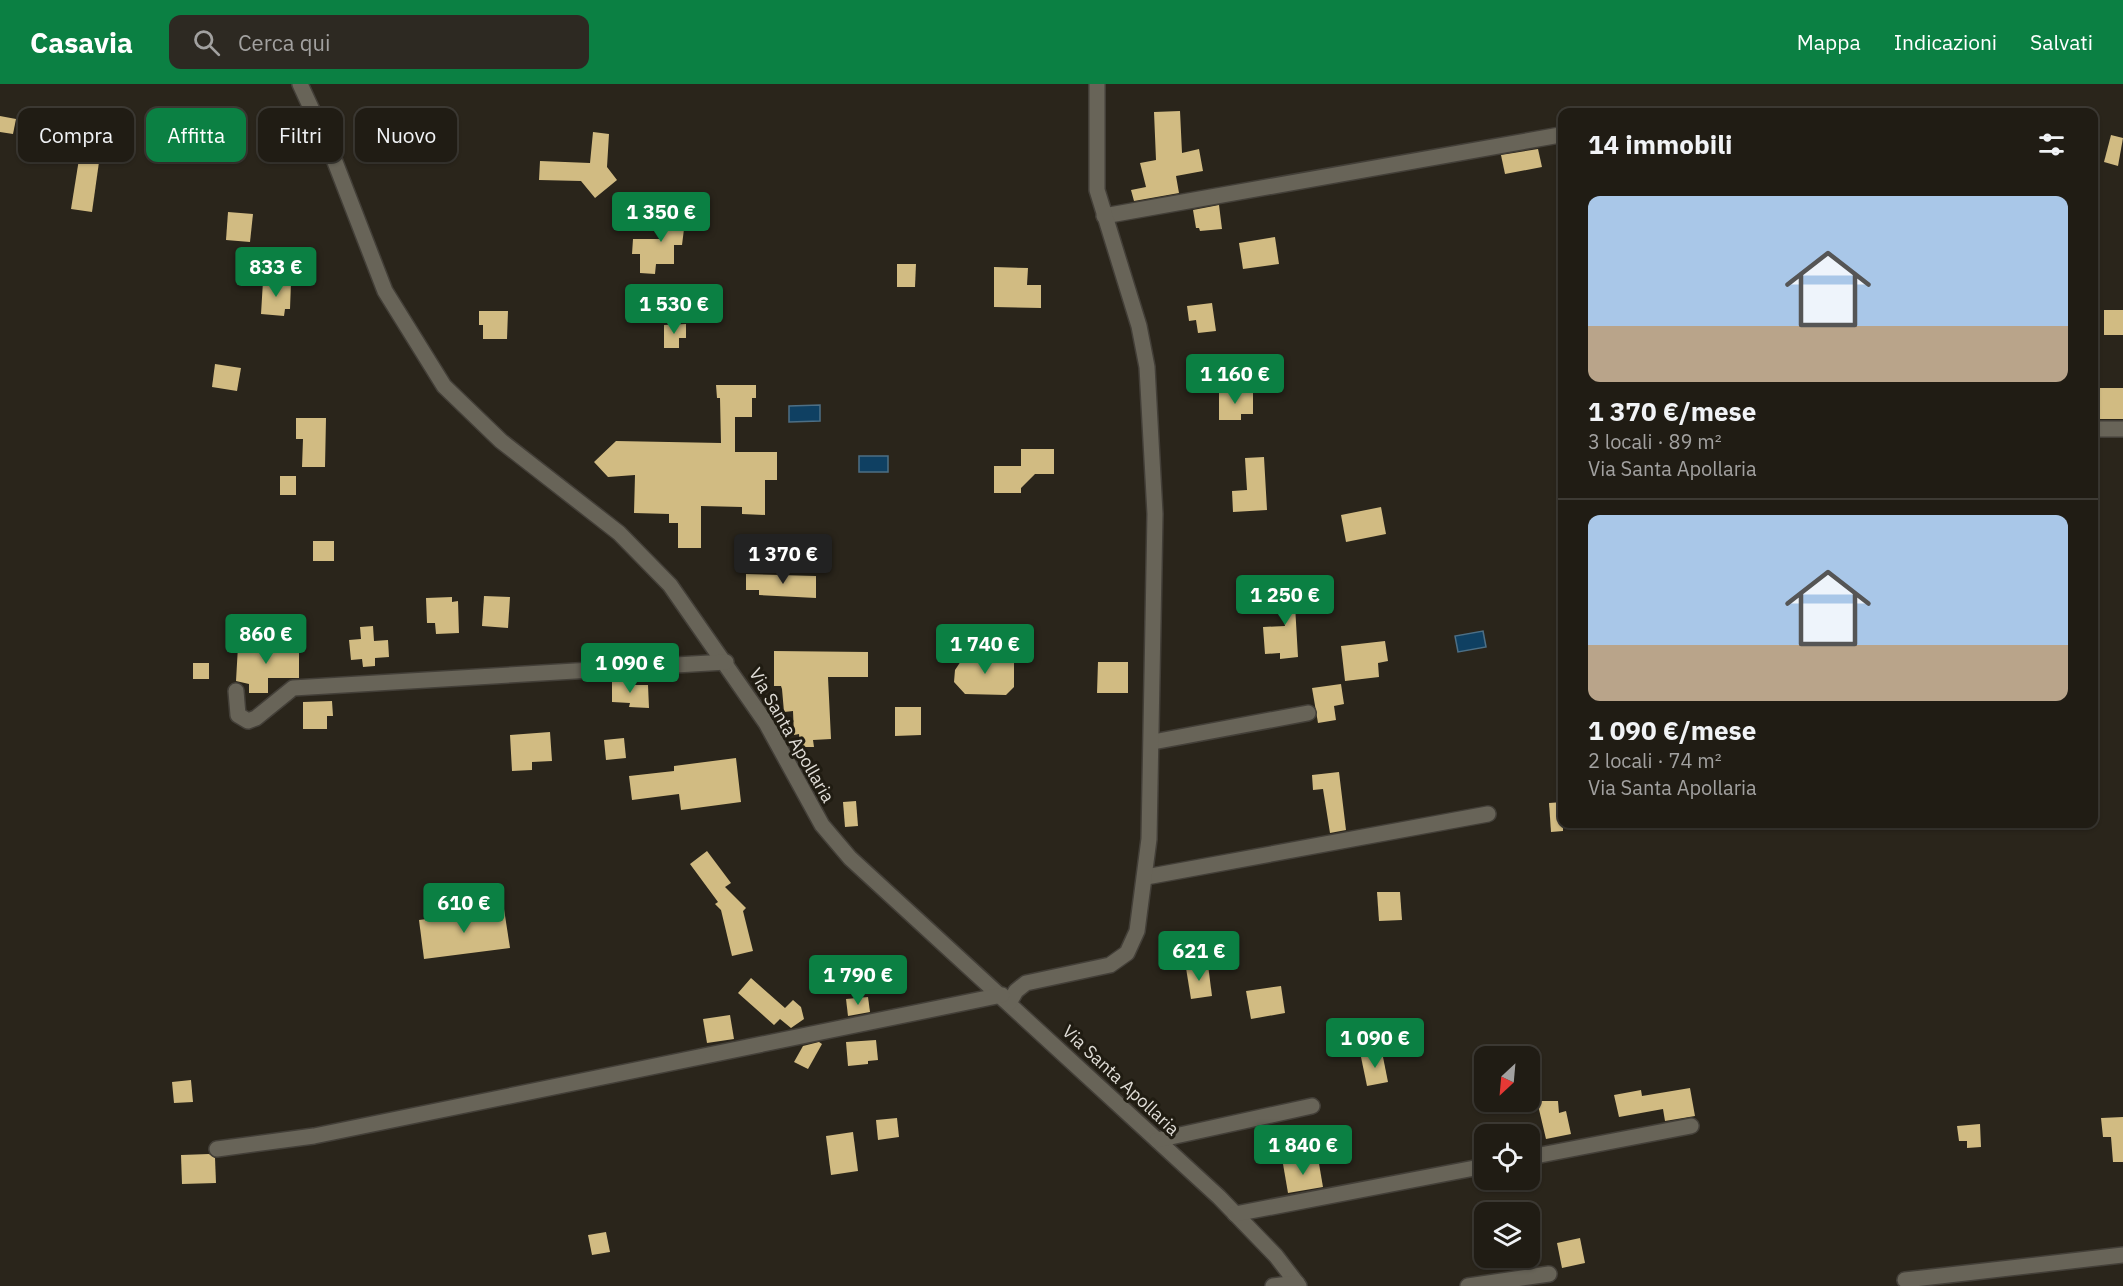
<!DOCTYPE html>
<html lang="it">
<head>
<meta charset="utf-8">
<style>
	:root { --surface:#201c14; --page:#2d2922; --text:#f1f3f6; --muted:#a2a1a0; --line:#3d3a34; --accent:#0b8043 }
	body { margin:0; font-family:"IBM Plex Sans",sans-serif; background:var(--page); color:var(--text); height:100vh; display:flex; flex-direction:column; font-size:22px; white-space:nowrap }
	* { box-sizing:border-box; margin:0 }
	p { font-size:20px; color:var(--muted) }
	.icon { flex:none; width:33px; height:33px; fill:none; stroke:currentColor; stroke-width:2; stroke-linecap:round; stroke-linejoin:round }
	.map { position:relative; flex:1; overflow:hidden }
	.side { position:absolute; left:1558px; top:24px; width:540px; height:720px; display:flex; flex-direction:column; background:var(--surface); border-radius:12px; box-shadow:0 2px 4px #0004,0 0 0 2px var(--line) }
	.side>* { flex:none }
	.banner { position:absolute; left:18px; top:24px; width:570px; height:54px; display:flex; gap:12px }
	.needle { width:39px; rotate:206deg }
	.fabs { position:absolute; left:1474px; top:962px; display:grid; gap:12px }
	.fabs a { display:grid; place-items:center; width:66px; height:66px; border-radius:12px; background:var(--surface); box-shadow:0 2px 4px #0004,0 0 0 2px var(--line); font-size:30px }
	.price { position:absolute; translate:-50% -51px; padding:0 14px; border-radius:6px; background:var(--accent); color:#fff; font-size:20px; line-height:39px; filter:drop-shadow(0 2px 3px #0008) }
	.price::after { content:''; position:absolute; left:50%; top:36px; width:18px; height:14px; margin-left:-9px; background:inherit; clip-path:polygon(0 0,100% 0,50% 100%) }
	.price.active { background:#222; color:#fff }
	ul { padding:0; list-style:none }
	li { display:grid; align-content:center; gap:12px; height:318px; padding:0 30px }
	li+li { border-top:2px solid var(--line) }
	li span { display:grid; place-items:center; height:186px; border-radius:12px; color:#555 }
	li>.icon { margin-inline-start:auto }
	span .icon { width:108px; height:108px; fill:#fffc; stroke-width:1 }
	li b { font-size:26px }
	h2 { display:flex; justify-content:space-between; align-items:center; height:72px; padding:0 30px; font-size:26px }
	.chip { padding:0 21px; border-radius:12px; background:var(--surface); box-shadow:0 2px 4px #0004,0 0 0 2px var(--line); font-size:21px; line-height:54px }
	.chip.active { background:var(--accent); color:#fff }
	header { display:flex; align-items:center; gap:36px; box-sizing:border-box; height:84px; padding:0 30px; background:var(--accent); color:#fff }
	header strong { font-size:28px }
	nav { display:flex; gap:33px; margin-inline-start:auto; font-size:21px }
	.search { width:420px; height:54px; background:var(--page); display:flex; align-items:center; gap:15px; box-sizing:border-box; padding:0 21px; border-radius:12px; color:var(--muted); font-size:22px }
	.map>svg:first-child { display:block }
	.water { fill:#0f4062; stroke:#4d6f85; stroke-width:1.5 }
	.building { fill:#d1bb82 }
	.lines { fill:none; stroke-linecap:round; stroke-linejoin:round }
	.minor-casing { stroke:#433f38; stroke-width:18 }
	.minor { stroke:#686458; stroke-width:15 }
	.labels { text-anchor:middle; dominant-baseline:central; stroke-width:6; stroke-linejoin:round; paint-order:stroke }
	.street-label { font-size:18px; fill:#dfdcd6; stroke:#201c12 }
</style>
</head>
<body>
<header>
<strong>Casavia</strong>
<div class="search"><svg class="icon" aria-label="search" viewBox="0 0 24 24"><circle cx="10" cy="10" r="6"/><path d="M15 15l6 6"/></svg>Cerca qui</div>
<nav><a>Mappa</a><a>Indicazioni</a><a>Salvati</a></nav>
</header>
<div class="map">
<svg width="2123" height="1202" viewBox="0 0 2123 1202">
	<rect width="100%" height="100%" fill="#2a251b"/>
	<g class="water">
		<polygon points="820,321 820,337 789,338 789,322"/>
		<rect x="859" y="372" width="29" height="16"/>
		<polygon points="1483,547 1486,563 1458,568 1455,552"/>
	</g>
	<g class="building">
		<polygon points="1180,27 1182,69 1199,65 1203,87 1176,92 1179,109 1134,117 1131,106 1146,103 1140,79 1156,76 1154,28"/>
		<polygon points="0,32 16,35 13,50 0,48"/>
		<polygon points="593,48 609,50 607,83 617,96 595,114 581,97 539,96 540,77 590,79"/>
		<polygon points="2111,51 2123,54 2118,82 2104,78"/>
		<polygon points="1538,65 1542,83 1505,90 1501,71"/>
		<polygon points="79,75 99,78 92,128 71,125"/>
		<polygon points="1219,121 1222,145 1200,147 1199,144 1196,144 1193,126"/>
		<polygon points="228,128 253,130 250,158 226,156"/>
		<polygon points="660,128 686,129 682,161 674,161 674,180 656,180 655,190 640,189 640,170 632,170 633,155 659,155"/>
		<polygon points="1275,153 1279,180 1243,185 1239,159"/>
		<polygon points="897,180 916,180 915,203 897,203"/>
		<polygon points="994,183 1028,184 1027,201 1041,201 1041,224 994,223"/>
		<polygon points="263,197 291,198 290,225 285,225 284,232 261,230"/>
		<polygon points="1212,219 1216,247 1198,249 1196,236 1189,237 1187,222"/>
		<rect x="2104" y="226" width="19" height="25"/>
		<polygon points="479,227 508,227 507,255 483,255 483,241 479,241"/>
		<polygon points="686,240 686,254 679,254 679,264 664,264 664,241"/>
		<polygon points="215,280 241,284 237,307 212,303"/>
		<polygon points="716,301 756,301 756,314 752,314 752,333 735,333 735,368 777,368 777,396 765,396 765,431 742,430 742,423 701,422 701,464 678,464 678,439 669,439 669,430 634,429 635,391 608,393 594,378 616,357 721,359 720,314 717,314"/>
		<rect x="2094" y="304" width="29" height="31"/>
		<polygon points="1219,308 1253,308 1253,330 1241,330 1241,336 1219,336"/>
		<polygon points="296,334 326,334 325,383 302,383 303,355 296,355"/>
		<polygon points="1021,365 1054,365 1054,390 1035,390 1021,404 1021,409 994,409 994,382 1021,382"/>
		<polygon points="1264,373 1267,426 1233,428 1232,407 1247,406 1245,374"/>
		<rect x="280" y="392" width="16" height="19"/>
		<polygon points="1381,423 1386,450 1346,458 1341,431"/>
		<rect x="313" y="457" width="21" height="20"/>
		<polygon points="746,490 816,492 816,514 759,511 759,506 746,506"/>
		<polygon points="1302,502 1305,519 1295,521 1298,573 1280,575 1280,569 1265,570 1263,543 1285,542 1279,506"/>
		<polygon points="484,512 510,513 508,544 482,542"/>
		<polygon points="452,513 452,518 458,517 459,549 436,550 435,539 427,539 426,514"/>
		<polygon points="373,542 374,557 388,556 389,573 375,574 375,582 363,583 362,575 351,576 349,556 361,555 360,543"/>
		<polygon points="1385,557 1388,577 1378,579 1379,593 1345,597 1341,562"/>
		<polygon points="299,561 299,594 268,594 268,609 249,609 249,600 236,597 238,562"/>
		<polygon points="774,567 868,568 868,593 828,593 831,655 813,656 814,663 800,663 799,650 794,651 793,627 784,628 782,605 781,602 774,602"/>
		<polygon points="972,569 992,569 992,576 1014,577 1014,603 1006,611 965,610 954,598 955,586 963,574 972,574"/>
		<polygon points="1098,578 1128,578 1128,609 1097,609"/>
		<rect x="193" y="579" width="16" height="16"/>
		<polygon points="612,595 632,596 632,601 648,601 649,624 629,623 630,619 612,618"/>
		<polygon points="1341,600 1344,620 1334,622 1336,636 1318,639 1312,604"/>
		<polygon points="332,617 333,632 327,632 327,645 303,645 303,618"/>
		<polygon points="895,623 921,623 921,651 895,652"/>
		<polygon points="550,648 552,677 532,678 532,686 512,687 510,651"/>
		<polygon points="624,654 626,674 606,676 604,656"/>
		<polygon points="736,674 741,718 681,726 679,710 632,716 629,692 674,687 674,682"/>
		<polygon points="1339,688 1346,746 1330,749 1323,705 1313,706 1312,691"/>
		<polygon points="856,717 858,742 845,743 843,718"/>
		<polygon points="1563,718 1563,747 1551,748 1549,719"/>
		<polygon points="707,767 731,799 725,803 746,824 743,827 753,867 732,872 721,826 715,820 718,818 690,780"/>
		<polygon points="1377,808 1400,808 1402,836 1379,837"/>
		<polygon points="504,825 510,864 424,875 419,836"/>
		<polygon points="1208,881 1212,912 1191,915 1186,884"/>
		<polygon points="751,894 785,924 793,916 801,923 804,935 791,944 780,935 774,941 738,909"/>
		<polygon points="1281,902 1285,929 1251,935 1246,907"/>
		<polygon points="868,913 870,928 848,932 846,915"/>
		<polygon points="730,931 734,955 707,959 703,935"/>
		<polygon points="876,956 878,976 868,977 868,980 848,982 846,958"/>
		<polygon points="819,958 822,960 808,985 794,978 803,962"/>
		<polygon points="1382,968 1388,998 1367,1002 1361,973"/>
		<polygon points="191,996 193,1018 174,1019 172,998"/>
		<polygon points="1690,1004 1695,1032 1665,1037 1663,1025 1619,1033 1614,1011 1641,1006 1642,1012"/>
		<polygon points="1537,1017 1558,1017 1559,1029 1566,1027 1571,1050 1546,1055"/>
		<polygon points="2123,1033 2123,1078 2113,1078 2111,1053 2103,1053 2101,1034"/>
		<polygon points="897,1034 899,1053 878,1056 876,1036"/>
		<polygon points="1980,1040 1981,1063 1967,1064 1967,1057 1959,1057 1957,1042"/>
		<polygon points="853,1048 858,1087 831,1091 826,1052"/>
		<polygon points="209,1070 215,1074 216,1099 182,1100 181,1071"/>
		<polygon points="1318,1074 1323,1103 1288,1109 1283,1080"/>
		<polygon points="606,1148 610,1168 592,1171 588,1151"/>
		<polygon points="1580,1154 1585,1179 1562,1184 1557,1159"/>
	</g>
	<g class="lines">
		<defs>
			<g id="minor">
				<polyline points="300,0 330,65 385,207 444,302 501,357 619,449 670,501 766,639 822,741 850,774 1219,1113 1276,1172 1299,1202"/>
				<polyline points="1104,132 1560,51"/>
				<polyline points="2098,345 2123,345"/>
				<polyline points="236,607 238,631 248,637 256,634 293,604 726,578"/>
				<polyline points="1153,658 1308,629"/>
				<polyline points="1146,793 1488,730"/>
				<polyline points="1009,919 1016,907 1026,899 1110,881 1127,869 1137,847 1149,755 1155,430 1147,283 1139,242 1097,106 1097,0"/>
				<polyline points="1157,1056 1312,1022"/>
				<polyline points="217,1065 314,1052 1002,911"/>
				<polyline points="1530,1073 1691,1042"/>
				<polyline points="1235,1130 1485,1082"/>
				<polyline points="1905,1196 2123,1171"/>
				<polyline points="1273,1202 1297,1199"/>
				<polyline points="1468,1202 1549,1190"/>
			</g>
		</defs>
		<use href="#minor" class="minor-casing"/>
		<use href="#minor" class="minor"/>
	</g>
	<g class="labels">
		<g class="street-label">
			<text transform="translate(792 651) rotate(60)">Via Santa Apollaria</text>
			<text transform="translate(1121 996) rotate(43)">Via Santa Apollaria</text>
		</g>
	</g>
</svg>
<div class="fabs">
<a><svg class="needle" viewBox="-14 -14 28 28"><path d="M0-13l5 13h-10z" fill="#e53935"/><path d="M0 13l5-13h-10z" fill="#a2a1a0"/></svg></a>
<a><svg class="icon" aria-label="locate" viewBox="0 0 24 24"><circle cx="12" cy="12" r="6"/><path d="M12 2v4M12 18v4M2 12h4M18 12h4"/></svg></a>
<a><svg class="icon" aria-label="layers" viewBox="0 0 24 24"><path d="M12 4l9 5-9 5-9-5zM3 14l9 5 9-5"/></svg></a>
</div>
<b class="price" style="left:661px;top:159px">1 350 €</b>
<b class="price" style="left:276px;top:214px">833 €</b>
<b class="price" style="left:674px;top:251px">1 530 €</b>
<b class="price" style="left:1235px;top:321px">1 160 €</b>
<b class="price active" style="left:783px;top:501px">1 370 €</b>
<b class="price" style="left:1285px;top:542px">1 250 €</b>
<b class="price" style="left:266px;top:581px">860 €</b>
<b class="price" style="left:985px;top:591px">1 740 €</b>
<b class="price" style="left:630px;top:610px">1 090 €</b>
<b class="price" style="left:464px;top:850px">610 €</b>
<b class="price" style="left:1199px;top:898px">621 €</b>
<b class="price" style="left:858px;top:922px">1 790 €</b>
<b class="price" style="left:1375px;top:985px">1 090 €</b>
<b class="price" style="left:1303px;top:1092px">1 840 €</b>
<div class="banner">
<a class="chip">Compra</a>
<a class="chip active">Affitta</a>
<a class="chip">Filtri</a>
<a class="chip">Nuovo</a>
</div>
<section class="side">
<h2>14 immobili<svg class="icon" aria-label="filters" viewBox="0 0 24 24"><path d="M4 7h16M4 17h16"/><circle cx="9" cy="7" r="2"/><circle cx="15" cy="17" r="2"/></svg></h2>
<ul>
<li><span style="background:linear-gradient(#a9c7e8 70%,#b9a48a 0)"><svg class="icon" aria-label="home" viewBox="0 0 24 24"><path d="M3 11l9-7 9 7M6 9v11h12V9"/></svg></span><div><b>1 370 €/mese</b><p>3 locali · 89 m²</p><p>Via Santa Apollaria</p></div></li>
<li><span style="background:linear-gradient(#a9c7e8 70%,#b9a48a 0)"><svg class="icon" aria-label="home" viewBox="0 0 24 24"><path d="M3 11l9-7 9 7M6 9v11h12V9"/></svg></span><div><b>1 090 €/mese</b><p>2 locali · 74 m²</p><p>Via Santa Apollaria</p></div></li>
</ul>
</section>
</div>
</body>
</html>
